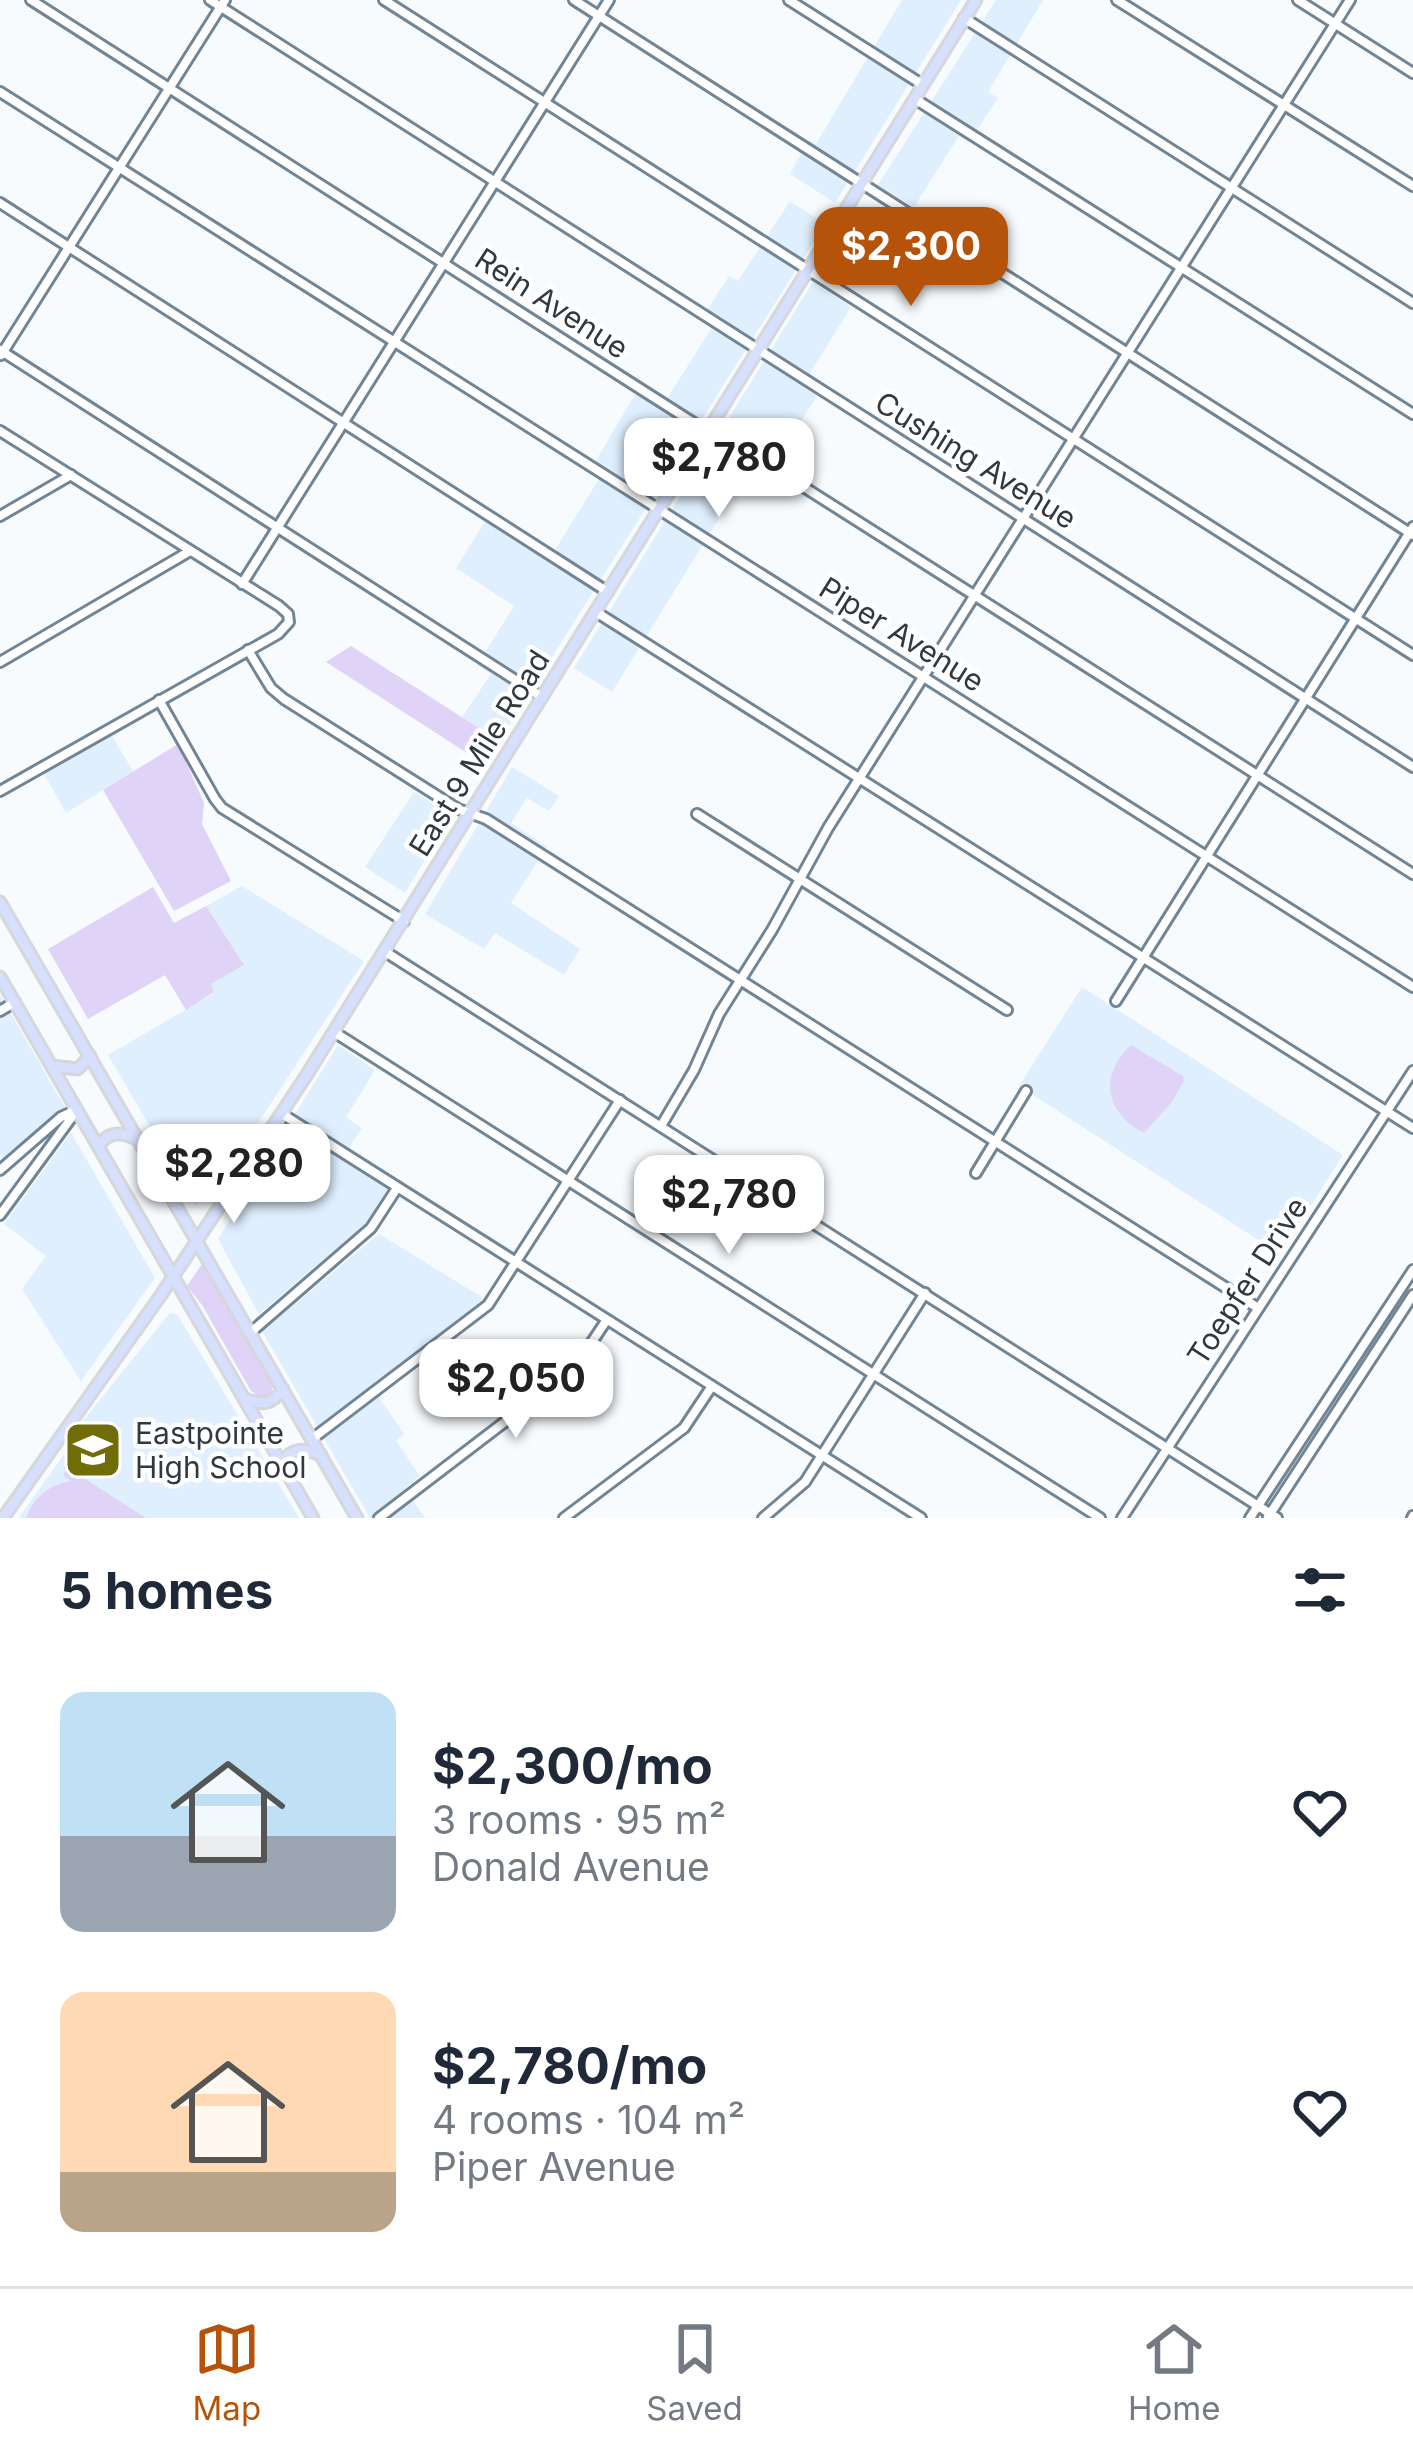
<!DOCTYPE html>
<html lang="en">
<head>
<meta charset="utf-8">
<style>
	:root { --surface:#fff; --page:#f6f6f7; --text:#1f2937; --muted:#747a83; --line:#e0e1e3; --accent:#b45309 }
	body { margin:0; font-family:Inter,sans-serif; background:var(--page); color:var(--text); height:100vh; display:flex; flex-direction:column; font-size:45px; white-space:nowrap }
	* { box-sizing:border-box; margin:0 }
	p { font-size:39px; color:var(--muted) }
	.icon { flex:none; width:66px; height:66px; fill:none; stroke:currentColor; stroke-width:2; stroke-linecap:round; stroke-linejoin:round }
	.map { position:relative; height:1518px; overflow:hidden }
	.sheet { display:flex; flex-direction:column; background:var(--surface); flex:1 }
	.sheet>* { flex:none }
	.price { position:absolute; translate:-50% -102px; padding:0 27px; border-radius:24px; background:#fff; color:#222; font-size:39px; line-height:78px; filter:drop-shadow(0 3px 6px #0008) }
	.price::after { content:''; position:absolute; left:50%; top:72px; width:36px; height:27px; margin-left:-18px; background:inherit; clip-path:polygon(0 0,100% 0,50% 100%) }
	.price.current { background:var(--accent); color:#fff }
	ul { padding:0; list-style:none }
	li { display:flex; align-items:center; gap:36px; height:300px; padding:0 60px }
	li span { display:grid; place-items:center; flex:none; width:336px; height:240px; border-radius:24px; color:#555 }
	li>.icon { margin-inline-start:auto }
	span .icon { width:144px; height:144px; fill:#fffc; stroke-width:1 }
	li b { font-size:51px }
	h2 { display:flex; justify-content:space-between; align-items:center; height:144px; padding:0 60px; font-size:51px }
	.tabs { display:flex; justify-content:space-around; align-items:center; height:168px; border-top:3px solid var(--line); background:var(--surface); font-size:33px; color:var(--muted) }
	.tabs a { display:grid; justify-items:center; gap:6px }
	.tabs .current { color:var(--accent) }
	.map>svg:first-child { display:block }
	.built { fill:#dfeffe }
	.green { fill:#dfd3f8 }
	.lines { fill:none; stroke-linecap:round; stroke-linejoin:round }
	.minor-casing { stroke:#728595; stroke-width:14 }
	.major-casing { stroke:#d6d7d9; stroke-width:15 }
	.minor { stroke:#fff; stroke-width:8 }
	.major { stroke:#d6dffe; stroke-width:9 }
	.labels { text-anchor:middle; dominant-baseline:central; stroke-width:9; stroke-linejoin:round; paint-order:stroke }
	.street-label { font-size:30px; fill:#313940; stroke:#fff }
	.poi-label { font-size:30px; fill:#313940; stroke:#fff; text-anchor:start }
</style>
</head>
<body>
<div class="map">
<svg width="1413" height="1518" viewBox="0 0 1413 1518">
	<rect width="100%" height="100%" fill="#f7fbfe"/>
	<g class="built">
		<polygon points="902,0 961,0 835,203 790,174 809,140 816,144"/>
		<polygon points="996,0 1043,0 988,92 998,98 969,142 959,136 914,207 878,185"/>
		<polygon points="790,201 825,224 499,741 462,717 491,674 477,665 514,606 456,568 492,510 555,550 605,469 595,462 636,393 661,408 718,318 707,310 729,276 738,281"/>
		<polygon points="813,282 851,307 802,386 817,396 797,427 781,418 612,692 574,668"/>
		<polygon points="112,736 133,771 66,813 44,774"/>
		<polygon points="512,767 559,796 549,811 527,798 511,823 547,847 511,903 580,949 564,975 495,933 484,949 425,914"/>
		<polygon points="414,792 452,815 405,893 365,867"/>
		<polygon points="242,886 364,961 245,1143 196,1205 108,1055 214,993 210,985 243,965 206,906"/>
		<polygon points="1082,987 1343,1155 1280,1254 1019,1086"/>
		<polygon points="0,995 65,1107 3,1158 0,1155"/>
		<polygon points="338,1045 375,1070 346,1117 362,1128 348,1150 394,1178 367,1222 259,1314 218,1239"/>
		<polygon points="71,1133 155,1278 81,1381 22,1289 46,1256 4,1224"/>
		<polygon points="379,1234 485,1299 371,1386 404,1434 396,1441 420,1476 405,1488 425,1518 370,1518 262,1331"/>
		<polygon points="170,1313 177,1314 299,1518 19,1518 84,1426 81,1423"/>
	</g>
	<g class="green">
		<polygon points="351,646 499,741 484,764 326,662"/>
		<polygon points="178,744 204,803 202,824 231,881 174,911 103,790"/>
		<polygon points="153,887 174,923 206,906 244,965 211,984 214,992 186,1010 165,975 88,1019 48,949"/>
		<path d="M1131,1045L1183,1076L1184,1081L1171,1103L1144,1133C1104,1112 1099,1075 1131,1045Z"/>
		<polygon points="202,1264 273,1386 270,1395 259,1396 251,1391 202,1305 187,1286"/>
		<path d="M68,1468L146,1518H26C35,1496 48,1486 71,1481L63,1475Z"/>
	</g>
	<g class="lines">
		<defs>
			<g id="minor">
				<polyline points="31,0 697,425 725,437 1413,874"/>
				<polyline points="210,0 1413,767"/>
				<polyline points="384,0 1413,655"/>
				<polyline points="574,0 1413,535"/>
				<polyline points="789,0 923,85"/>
				<polyline points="1117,0 1413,186"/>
				<polyline points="1298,0 1413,73"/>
				<polyline points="964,18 1413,303"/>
				<polyline points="0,92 1413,987"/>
				<polyline points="915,99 1413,414"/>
				<polyline points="0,203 608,592"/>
				<polyline points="0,350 542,697"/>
				<polyline points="1,355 225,0"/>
				<polyline points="0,431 279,606 288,614 289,622 278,634 0,791"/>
				<polyline points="0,516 71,475"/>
				<polyline points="242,584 609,0"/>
				<polyline points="596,612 1413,1128"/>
				<polyline points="248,650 271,688 284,699 458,809 486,819 1258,1308"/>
				<polyline points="0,662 190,551"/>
				<polyline points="159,700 215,799 222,808 404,921"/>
				<polyline points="697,814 1007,1010"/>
				<polyline points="384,951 1277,1518"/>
				<polyline points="1116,1001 1413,527"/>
				<polyline points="0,1011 15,1002"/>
				<polyline points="334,1032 1100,1518"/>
				<polyline points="282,1114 921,1518"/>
				<polyline points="661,1126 694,1070 719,1014 772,930 828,828 1350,0"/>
				<polyline points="0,1170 61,1117 74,1111"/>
				<polyline points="976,1173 1026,1091"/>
				<polyline points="0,1215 77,1110"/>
				<polyline points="250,1333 371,1228 397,1188"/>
				<polyline points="312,1439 488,1305 620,1100"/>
				<polyline points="1268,1517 1413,1295"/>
				<polyline points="379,1518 574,1369 606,1321"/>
				<polyline points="564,1518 684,1428 712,1386"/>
				<polyline points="763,1518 805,1482 925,1293"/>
				<polyline points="1122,1518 1413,1071"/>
				<polyline points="1250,1518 1413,1270"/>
				<polyline points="1412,1518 1413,1516"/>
			</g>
			<g id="major">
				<polyline points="0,902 357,1518"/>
				<polyline points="0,977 313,1518"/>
				<polyline points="52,1066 78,1069 90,1056"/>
				<path d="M98,1146C110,1130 122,1132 139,1140"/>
				<path d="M245,1399C262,1405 272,1405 283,1389"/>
				<path d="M282,1463C292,1447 305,1448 321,1455"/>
				<polyline points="3,1518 161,1295 306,1076 976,0"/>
			</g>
		</defs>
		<use href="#minor" class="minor-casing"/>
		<use href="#major" class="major-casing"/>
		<use href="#minor" class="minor"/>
		<use href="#major" class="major"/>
	</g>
	<defs>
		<symbol id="school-square" viewBox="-11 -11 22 22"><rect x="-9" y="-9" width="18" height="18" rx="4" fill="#706c08" stroke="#fff"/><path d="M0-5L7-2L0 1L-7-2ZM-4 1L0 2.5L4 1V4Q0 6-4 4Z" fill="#fff"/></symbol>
	</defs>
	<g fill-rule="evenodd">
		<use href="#school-square" x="60" y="1417" width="66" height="66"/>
	</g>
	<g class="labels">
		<g class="street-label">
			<text transform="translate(552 303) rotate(33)">Rein Avenue</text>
			<text transform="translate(976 460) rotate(32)">Cushing Avenue</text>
			<text transform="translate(902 634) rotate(32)">Piper Avenue</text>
			<text transform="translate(479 753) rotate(-58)">East 9 Mile Road</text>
			<text transform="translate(1247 1281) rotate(-57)">Toepfer Drive</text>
		</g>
		<g class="poi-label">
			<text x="135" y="1433">Eastpointe<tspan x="135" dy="34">High School</tspan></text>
		</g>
	</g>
</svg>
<b class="price current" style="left:911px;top:309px">$2,300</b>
<b class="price" style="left:719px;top:520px">$2,780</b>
<b class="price" style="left:234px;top:1226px">$2,280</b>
<b class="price" style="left:729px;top:1257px">$2,780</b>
<b class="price" style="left:516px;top:1441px">$2,050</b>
</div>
<section class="sheet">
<h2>5 homes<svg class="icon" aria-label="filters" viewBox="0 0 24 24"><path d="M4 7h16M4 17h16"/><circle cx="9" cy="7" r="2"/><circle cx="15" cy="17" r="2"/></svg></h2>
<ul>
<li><span style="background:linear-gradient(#bfe0f5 60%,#9aa5b1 0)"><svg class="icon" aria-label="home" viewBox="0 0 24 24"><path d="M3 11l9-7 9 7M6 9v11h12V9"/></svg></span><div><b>$2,300/mo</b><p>3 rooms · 95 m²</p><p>Donald Avenue</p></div><svg class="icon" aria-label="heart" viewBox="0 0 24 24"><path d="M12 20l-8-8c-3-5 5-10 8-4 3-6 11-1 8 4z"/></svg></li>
<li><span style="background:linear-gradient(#ffd9b3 75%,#b9a48a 0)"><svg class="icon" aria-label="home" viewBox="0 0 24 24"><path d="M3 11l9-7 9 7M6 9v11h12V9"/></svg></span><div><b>$2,780/mo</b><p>4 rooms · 104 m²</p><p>Piper Avenue</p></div><svg class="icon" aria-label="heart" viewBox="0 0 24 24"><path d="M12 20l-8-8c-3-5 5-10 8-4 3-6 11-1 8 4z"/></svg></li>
</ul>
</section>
<nav class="tabs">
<a class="current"><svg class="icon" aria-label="map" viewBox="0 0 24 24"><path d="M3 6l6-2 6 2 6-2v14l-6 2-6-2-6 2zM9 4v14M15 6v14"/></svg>Map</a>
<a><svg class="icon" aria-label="saved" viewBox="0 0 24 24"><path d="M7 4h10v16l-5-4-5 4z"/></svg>Saved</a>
<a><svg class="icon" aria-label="home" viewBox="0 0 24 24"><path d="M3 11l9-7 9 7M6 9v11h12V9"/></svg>Home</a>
</nav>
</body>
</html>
